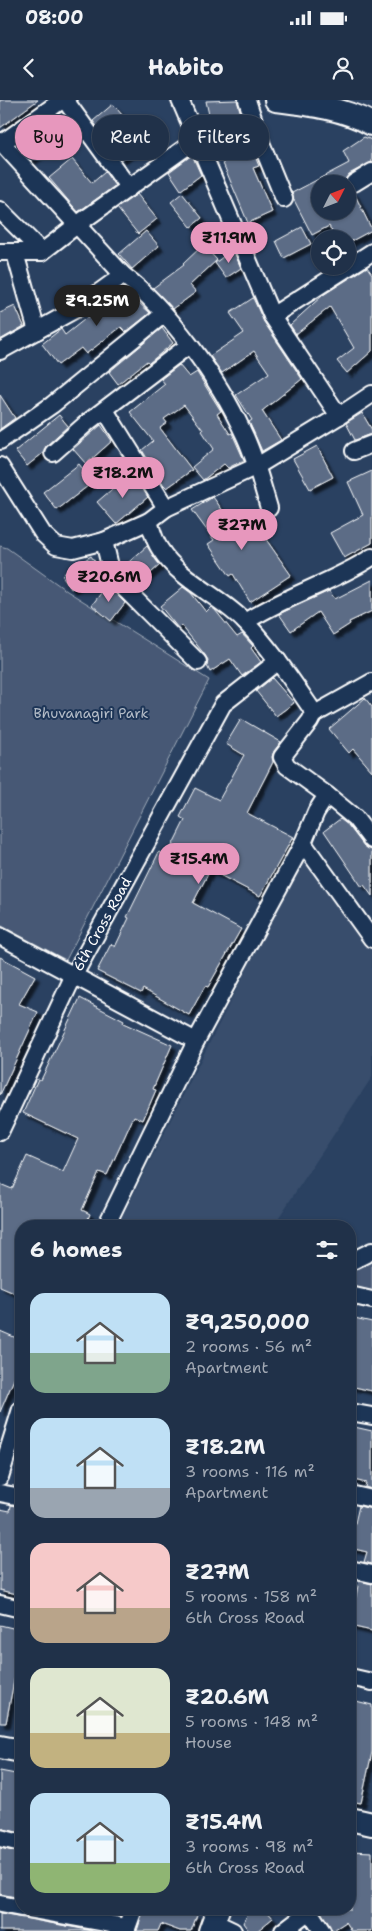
<!DOCTYPE html>
<html lang="en">
<head>
<meta charset="utf-8">
<style>
	:root { --surface:#203149; --page:#2d3d53; --text:#f1f3f6; --muted:#a2a9b4; --line:#3d4c61; --accent:#e797bd }
	body { margin:0; font-family:"Shantell Sans",sans-serif; background:var(--page); color:var(--text); height:100vh; display:flex; flex-direction:column; font-size:19px; white-space:nowrap }
	* { box-sizing:border-box; margin:0 }
	p { font-size:16px; color:var(--muted) }
	.icon { flex:none; width:28px; height:28px; fill:none; stroke:currentColor; stroke-width:2; stroke-linecap:round; stroke-linejoin:round }
	.map { position:relative; flex:1; overflow:hidden }
	.drawer { position:absolute; left:15px; top:1120px; width:341px; height:695px; display:flex; flex-direction:column; background:var(--surface); border-radius:20px; box-shadow:0 1px 4px #0004,0 0 0 1px var(--line) }
	.drawer>* { flex:none }
	.guide { position:absolute; left:15px; top:15px; width:342px; height:45px; display:flex; gap:10px }
	.needle { width:32px; rotate:48deg }
	.buttons { position:absolute; left:311px; top:75px; display:grid; gap:10px }
	.buttons a { display:grid; place-items:center; width:45px; height:45px; border-radius:50%; background:var(--surface); box-shadow:0 1px 4px #0004,0 0 0 1px var(--line); font-size:25px }
	.price { position:absolute; translate:-50% -42px; padding:0 11px; border-radius:18px; background:var(--accent); color:#111; font-size:16px; line-height:32px; filter:drop-shadow(0 1px 2px #0008) }
	.price::after { content:''; position:absolute; left:50%; top:30px; width:15px; height:11px; margin-left:-8px; background:inherit; clip-path:polygon(0 0,100% 0,50% 100%) }
	.price.active { background:#222; color:#fff }
	ul { padding:0; list-style:none }
	li { display:flex; align-items:center; gap:15px; height:125px; padding:0 15px }
	li span { display:grid; place-items:center; flex:none; width:140px; height:100px; border-radius:15px; color:#555 }
	li>.icon { margin-inline-start:auto }
	span .icon { width:60px; height:60px; fill:#fffc; stroke-width:1 }
	li b { font-size:21px }
	h2 { display:flex; justify-content:space-between; align-items:center; height:60px; padding:0 15px; font-size:21px }
	.chip { padding:0 18px; border-radius:22px; background:var(--surface); box-shadow:0 1px 4px #0004,0 0 0 1px var(--line); font-size:18px; line-height:45px }
	.chip.active { background:var(--accent); color:#111 }
	.status { display:flex; justify-content:space-between; align-items:center; height:35px; padding:0 25px; background:var(--surface); direction:ltr }
	.status svg { height:14px; fill:currentColor }
	header { display:flex; justify-content:space-between; align-items:center; height:65px; padding:0 15px; background:var(--surface); font-size:22px; font-weight:700 }
	.map>svg:first-child { display:block }
	.built { fill:#394e6c }
	.green { fill:#465975; stroke:#a2acba }
	.building { fill:#5b6c86; stroke:#fff; filter:url(#shadow) }
	.lines { fill:none; stroke-linecap:round; stroke-linejoin:round }
	.street-casing { stroke:#fff; stroke-width:20 }
	.secondary-casing { stroke:#fff; stroke-width:26 }
	.street { stroke:#1d3557; stroke-width:16 }
	.secondary { stroke:#1d3557; stroke-width:22 }
	.labels { text-anchor:middle; dominant-baseline:central; stroke-width:4; stroke-linejoin:round; paint-order:stroke }
	.park-label { font-size:14px; fill:#b5bdc8; stroke:#1d3557 }
	.street-label { font-size:14px; fill:#fff; stroke:#1d3557 }
</style>
</head>
<body>
<div class="status"><b>08:00</b><svg viewBox="0 0 49 12"><path d="M0 12V9h3v3zM5 12V6h3v6zM10 12V3h3v9zM15 12V0h3v12zM26 1h20v11H26zM47 4h2v5h-2z"/></svg></div>
<header><svg class="icon" aria-label="back" viewBox="0 0 24 24"><path d="M15 5l-7 7 7 7"/></svg>Habito<svg class="icon" aria-label="person" viewBox="0 0 24 24"><circle cx="12" cy="8" r="4"/><path d="M4 21q1-7 8-7t8 7"/></svg></header>
<div class="map">
<svg width="372" height="1831" viewBox="0 0 372 1831">
	<defs>
		<filter id="shadow"><feDropShadow dx="4.5" dy="4.5" stdDeviation="1" flood-color="#0009"/></filter>
	</defs>
	<rect width="100%" height="100%" fill="#2a4161"/>
	<filter id="ink" filterUnits="userSpaceOnUse"><feTurbulence type="fractalNoise" baseFrequency=".02" numOctaves="2"/><feDisplacementMap in="SourceGraphic" scale="10" xChannelSelector="R" yChannelSelector="G"/><feConvolveMatrix kernelMatrix="1 2 1 2 8 2 1 2 1" color-interpolation-filters="sRGB"/></filter>
	<g filter="url(#ink)">
		<polygon class="built" points="304,755 372,846 372,977 273,1126 139,1126 120,1121"/>
		<g class="green">
			<polygon points="0,446 7,448 67,491 209,580 66,860 0,825"/>
			<polygon points="372,1161 372,1192 350,1188 350,1172"/>
		</g>
		<g class="building">
			<polygon points="0,0 38,0 0,28"/>
			<polygon points="237,0 242,18 211,24 206,1"/>
			<polygon points="113,4 136,32 146,26 154,39 121,59 93,21"/>
			<polygon points="47,23 59,39 31,60 17,45"/>
			<polygon points="364,37 372,40 372,62 349,74 344,82 341,84 320,84 320,111 348,111 348,90 354,93 372,130 348,143 348,139 336,139 329,126 312,135 294,100 292,93 349,63 343,51"/>
			<polygon points="249,42 259,66 253,68 272,112 248,123 219,54"/>
			<polygon points="192,55 201,75 181,90 169,72"/>
			<polygon points="72,59 92,83 105,72 115,86 78,112 49,78"/>
			<polygon points="182,93 202,118 191,127 171,102"/>
			<polygon points="137,94 157,119 138,134 117,108"/>
			<polygon points="302,127 311,144 284,158 276,141"/>
			<polygon points="146,131 159,146 132,169 119,154"/>
			<polygon points="203,145 217,160 190,185 196,192 173,209 153,188 184,165 183,164"/>
			<polygon points="233,149 241,168 226,178 215,163"/>
			<polygon points="367,167 372,174 372,251 347,273 337,261 354,248 330,207 296,234 290,225 323,195"/>
			<polygon points="123,188 150,213 126,232 121,227 86,254 81,248 58,265 42,244 61,229 65,235 104,204 102,202"/>
			<polygon points="253,198 264,222 302,279 262,311 281,340 262,351 249,322 252,320 236,295 269,273 254,251 222,273 210,256 244,233 230,213"/>
			<polygon points="15,206 24,226 0,240 0,213"/>
			<polygon points="162,228 173,243 149,263 147,261 118,284 109,272"/>
			<polygon points="179,265 189,277 197,272 198,274 221,311 217,314 230,334 232,333 244,360 228,368 224,364 203,380 192,367 214,349 202,331 203,330 184,305 164,319 167,323 160,328 192,370 167,388 163,384 142,350 153,341 130,312 165,284 161,279"/>
			<polygon points="0,295 15,318 0,329"/>
			<polygon points="362,313 372,330 372,334 355,340 346,323"/>
			<polygon points="59,315 68,326 46,346 43,353 27,366 15,351"/>
			<polygon points="101,325 112,341 86,364 73,349"/>
			<polygon points="317,346 333,377 310,389 293,359"/>
			<polygon points="79,364 93,382 57,410 43,392"/>
			<polygon points="372,371 372,443 344,458 330,433 363,415 348,382"/>
			<polygon points="132,372 148,397 116,424 97,402"/>
			<polygon points="213,397 234,426 249,415 291,475 250,502 233,474 230,476 208,444 214,440 192,410"/>
			<polygon points="147,446 160,465 136,486 124,473 122,468"/>
			<polygon points="91,456 101,470 71,489 62,475"/>
			<polygon points="372,480 372,511 349,522 350,524 333,535 318,512 291,531 279,514 329,491 335,499"/>
			<polygon points="107,485 125,503 111,521 92,505"/>
			<polygon points="183,487 191,493 206,512 211,507 215,510 237,537 242,534 253,546 251,548 261,562 242,576 230,559 210,572 207,566 208,560 205,555 181,525 178,528 160,506"/>
			<polygon points="272,578 294,603 276,616 256,591"/>
			<polygon points="365,598 372,607 372,671 353,649 349,653 329,629"/>
			<polygon points="241,619 281,642 274,651 272,657 273,662 247,713 293,737 260,796 210,770 193,803 241,829 208,887 205,886 189,915 143,889 141,893 97,871 111,844 115,847 129,818 127,817 159,752 167,756 185,720 180,717 195,688 219,700 244,655 226,644"/>
			<polygon points="340,719 348,725 364,746 372,750 372,796 364,785 362,787 324,731"/>
			<polygon points="0,857 35,876 19,904 38,912 0,995"/>
			<polygon points="80,898 124,921 123,923 172,945 153,989 156,990 143,1020 134,1016 107,1075 99,1072 82,1110 90,1114 85,1126 21,1126 21,1196 0,1187 0,1084 12,1089 27,1056 63,1072 78,1039 23,1013 38,979 41,980"/>
			<polygon points="350,1217 372,1222 372,1291 350,1286"/>
			<polygon points="0,1231 21,1240 21,1274 17,1272 0,1312"/>
			<polygon points="350,1326 372,1331 372,1389 365,1387 366,1383 350,1379"/>
			<polygon points="11,1405 21,1407 21,1495 0,1490 0,1409 10,1411"/>
			<polygon points="359,1406 372,1409 372,1464 364,1462 367,1452 350,1448 350,1436 352,1436"/>
			<polygon points="359,1481 372,1484 372,1531 350,1526"/>
			<polygon points="0,1525 21,1530 21,1566 17,1565 6,1623 0,1623"/>
			<polygon points="356,1601 372,1605 372,1652 361,1703 350,1701 350,1625"/>
			<polygon points="0,1671 21,1675 21,1733 0,1728"/>
			<polygon points="0,1748 21,1753 21,1798 0,1794"/>
			<polygon points="350,1751 372,1752 372,1831 352,1831 346,1822 332,1831 319,1809 350,1809"/>
			<polygon points="82,1809 123,1809 121,1816"/>
			<polygon points="144,1809 181,1809 197,1815 191,1831 180,1831 161,1824 158,1831 137,1831"/>
			<polygon points="250,1809 265,1809 273,1818 257,1831 249,1831 243,1823"/>
			<polygon points="0,1814 23,1818 93,1831 0,1831"/>
		</g>
		<g class="lines">
			<defs>
				<g id="street">
					<polyline points="65,0 129,88"/>
					<polyline points="180,0 272,216 339,316"/>
					<polyline points="247,0 262,45 284,99"/>
					<path d="M0,41L123,175C168,208 220,281 243,332C255,356 261,382 269,408"/>
					<polyline points="2,43 62,0"/>
					<polyline points="354,83 372,72"/>
					<polyline points="0,110 42,152"/>
					<polyline points="0,152 42,152 78,124 196,40"/>
					<polyline points="15,153 37,231"/>
					<polyline points="272,216 372,152"/>
					<polyline points="0,251 76,209 123,175"/>
					<polyline points="105,310 166,408"/>
					<polyline points="0,341 52,305 164,214"/>
					<polyline points="354,351 372,344"/>
					<polyline points="53,353 88,322 189,245"/>
					<polyline points="0,366 43,434 56,446 73,449 104,441 149,421 166,408 257,366 339,316 372,294"/>
					<polyline points="104,441 110,466 115,479 198,562"/>
					<path d="M245,522C285,496 332,483 372,457"/>
					<polyline points="313,615 372,582"/>
					<polyline points="327,695 355,718 372,740"/>
					<polyline points="303,743 372,839"/>
					<polyline points="0,836 196,941"/>
					<polyline points="0,1032 73,877 223,604 278,561"/>
					<path d="M106,1126L196,941L303,743L316,712L327,695L287,666L282,657L310,621L313,615L311,608C291,579 271,549 246,523C222,497 179,480 160,449C154,440 152,431 149,421"/>
					<polyline points="350,1162 372,1151"/>
					<polyline points="350,1195 372,1200"/>
					<polyline points="350,1312 372,1316"/>
					<polyline points="0,1377 21,1309"/>
					<polyline points="0,1393 21,1397"/>
					<polyline points="350,1394 372,1399"/>
					<polyline points="350,1469 372,1474"/>
					<polyline points="0,1504 21,1509"/>
					<polyline points="350,1577 372,1582"/>
					<polyline points="0,1738 21,1743"/>
					<polyline points="0,1804 21,1808"/>
					<polyline points="27,1809 127,1827"/>
					<polyline points="214,1822 233,1831"/>
					<polyline points="126,1831 134,1809"/>
					<polyline points="283,1831 309,1811 322,1831"/>
				</g>
				<g id="secondary">
					<path d="M276,0C308,4 343,8 372,24"/>
					<polyline points="0,1647 21,1651"/>
					<polyline points="350,1719 372,1724"/>
					<polyline points="210,1831 218,1809"/>
				</g>
			</defs>
			<use href="#street" class="street-casing"/>
			<use href="#secondary" class="secondary-casing"/>
			<use href="#street" class="street"/>
			<use href="#secondary" class="secondary"/>
		</g>
	</g>
	<g class="labels">
		<g class="park-label">
			<text x="91" y="613">Bhuvanagiri Park</text>
		</g>
		<g class="street-label">
			<text transform="translate(102 824) rotate(-61)">6th Cross Road</text>
		</g>
	</g>
</svg>
<div class="buttons">
<a><svg class="needle" viewBox="-14 -14 28 28"><path d="M0-13l5 13h-10z" fill="#e53935"/><path d="M0 13l5-13h-10z" fill="#a2a9b4"/></svg></a>
<a><svg class="icon" aria-label="locate" viewBox="0 0 24 24"><circle cx="12" cy="12" r="6"/><path d="M12 2v4M12 18v4M2 12h4M18 12h4"/></svg></a>
</div>
<b class="price" style="left:229px;top:164px">₹11.9M</b>
<b class="price active" style="left:97px;top:227px">₹9.25M</b>
<b class="price" style="left:123px;top:399px">₹18.2M</b>
<b class="price" style="left:242px;top:451px">₹27M</b>
<b class="price" style="left:109px;top:503px">₹20.6M</b>
<b class="price" style="left:199px;top:785px">₹15.4M</b>
<div class="guide">
<a class="chip active">Buy</a>
<a class="chip">Rent</a>
<a class="chip">Filters</a>
</div>
<section class="drawer">
<h2>6 homes<svg class="icon" aria-label="filters" viewBox="0 0 24 24"><path d="M4 7h16M4 17h16"/><circle cx="9" cy="7" r="2"/><circle cx="15" cy="17" r="2"/></svg></h2>
<ul>
<li><span style="background:linear-gradient(#bfe0f5 60%,#7fa58c 0)"><svg class="icon" aria-label="home" viewBox="0 0 24 24"><path d="M3 11l9-7 9 7M6 9v11h12V9"/></svg></span><div><b>₹9,250,000</b><p>2 rooms · 56 m²</p><p>Apartment</p></div></li>
<li><span style="background:linear-gradient(#bfe0f5 70%,#9aa5b1 0)"><svg class="icon" aria-label="home" viewBox="0 0 24 24"><path d="M3 11l9-7 9 7M6 9v11h12V9"/></svg></span><div><b>₹18.2M</b><p>3 rooms · 116 m²</p><p>Apartment</p></div></li>
<li><span style="background:linear-gradient(#f6c9c9 65%,#b9a48a 0)"><svg class="icon" aria-label="home" viewBox="0 0 24 24"><path d="M3 11l9-7 9 7M6 9v11h12V9"/></svg></span><div><b>₹27M</b><p>5 rooms · 158 m²</p><p>6th Cross Road</p></div></li>
<li><span style="background:linear-gradient(#dfe7d0 65%,#c2b280 0)"><svg class="icon" aria-label="home" viewBox="0 0 24 24"><path d="M3 11l9-7 9 7M6 9v11h12V9"/></svg></span><div><b>₹20.6M</b><p>5 rooms · 148 m²</p><p>House</p></div></li>
<li><span style="background:linear-gradient(#bfe0f5 70%,#8fb573 0)"><svg class="icon" aria-label="home" viewBox="0 0 24 24"><path d="M3 11l9-7 9 7M6 9v11h12V9"/></svg></span><div><b>₹15.4M</b><p>3 rooms · 98 m²</p><p>6th Cross Road</p></div></li>
</ul>
</section>
</div>
</body>
</html>
